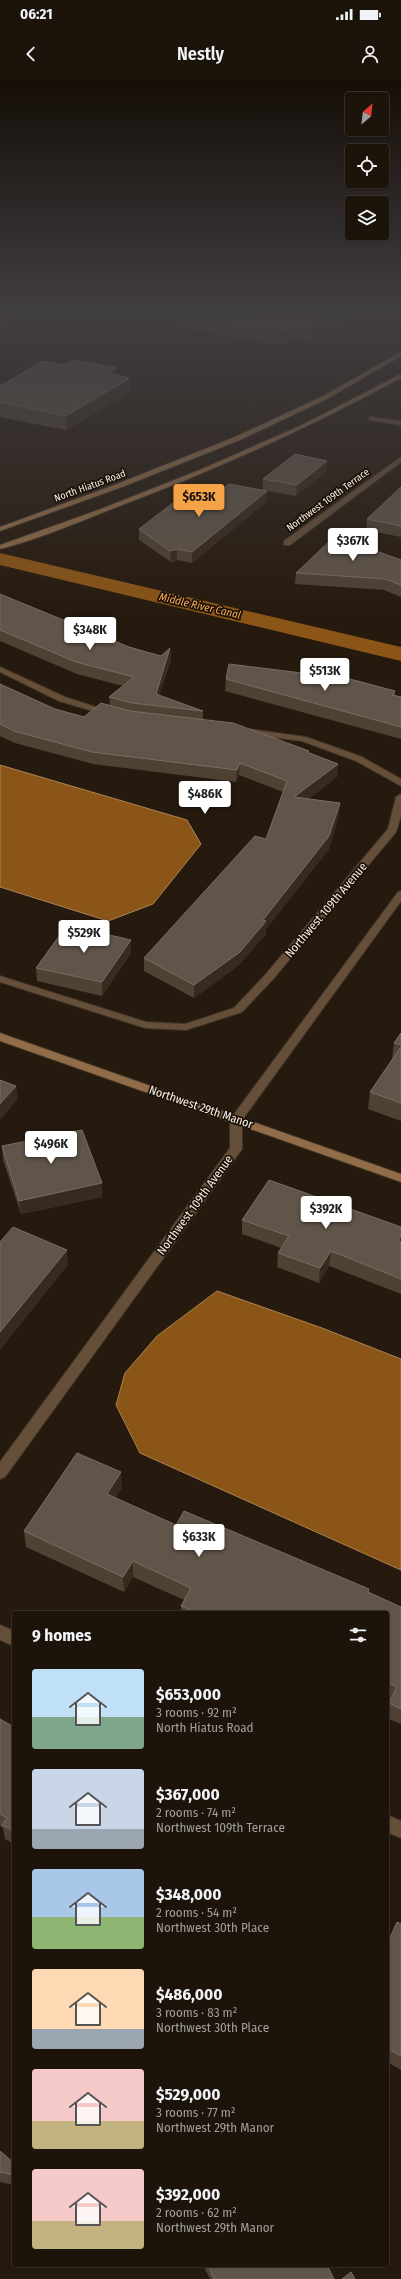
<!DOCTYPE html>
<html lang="en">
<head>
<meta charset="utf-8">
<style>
	:root { --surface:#1c140a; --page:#292118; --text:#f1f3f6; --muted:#a09e9c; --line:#3a332b; --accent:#f6a247 }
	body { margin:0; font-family:"Fira Sans Condensed",sans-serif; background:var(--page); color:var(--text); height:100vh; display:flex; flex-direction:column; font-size:15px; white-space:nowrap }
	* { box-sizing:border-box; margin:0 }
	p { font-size:13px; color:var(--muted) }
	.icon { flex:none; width:22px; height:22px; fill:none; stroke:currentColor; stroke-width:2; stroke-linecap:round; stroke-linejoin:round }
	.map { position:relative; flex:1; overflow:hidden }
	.details { position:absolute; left:12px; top:1531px; width:377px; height:656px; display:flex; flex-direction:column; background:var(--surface); border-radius:4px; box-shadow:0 1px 3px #0004,0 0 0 1px var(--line) }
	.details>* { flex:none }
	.needle { width:26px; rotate:28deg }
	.fabs { position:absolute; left:345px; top:12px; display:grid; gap:8px }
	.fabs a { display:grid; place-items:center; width:44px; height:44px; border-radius:4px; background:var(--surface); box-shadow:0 1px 3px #0004,0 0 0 1px var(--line); font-size:20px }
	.price { position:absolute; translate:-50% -34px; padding:0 9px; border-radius:4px; background:#fff; color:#222; font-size:13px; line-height:26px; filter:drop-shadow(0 1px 2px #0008) }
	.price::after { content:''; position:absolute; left:50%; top:24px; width:12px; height:9px; margin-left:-6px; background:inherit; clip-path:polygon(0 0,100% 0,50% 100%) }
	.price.active { background:var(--accent); color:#111 }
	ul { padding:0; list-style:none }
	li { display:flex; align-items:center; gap:12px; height:100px; padding:0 20px }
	li span { display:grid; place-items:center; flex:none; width:112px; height:80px; border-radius:4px; color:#555 }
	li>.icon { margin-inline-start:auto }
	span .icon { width:48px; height:48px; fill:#fffc; stroke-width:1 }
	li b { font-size:17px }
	h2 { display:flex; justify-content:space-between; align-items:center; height:48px; padding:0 20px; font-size:17px }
	.status { display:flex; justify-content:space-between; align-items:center; height:28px; padding:0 20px; background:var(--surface); direction:ltr }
	.status svg { height:11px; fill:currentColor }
	header { display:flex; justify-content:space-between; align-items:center; height:52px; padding:0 20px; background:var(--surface); font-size:18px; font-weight:600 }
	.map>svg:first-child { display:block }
	.water { fill:#8a5516; stroke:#ab8455 }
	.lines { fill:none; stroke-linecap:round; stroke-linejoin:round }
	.canal { fill:#8a5516; fill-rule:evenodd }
	.street-casing { stroke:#3f3428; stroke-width:2 }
	.secondary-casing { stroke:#3f3428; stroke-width:2 }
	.street { fill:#664f39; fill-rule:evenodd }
	.secondary { fill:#906c47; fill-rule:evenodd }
	.wall { fill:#4f4235 }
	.shaded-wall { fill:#372a1e }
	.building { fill:#615549; stroke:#796d62 }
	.labels { text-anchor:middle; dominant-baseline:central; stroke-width:3.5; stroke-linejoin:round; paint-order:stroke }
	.far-street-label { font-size:10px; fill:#f9f0e8; stroke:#1c1106 }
	.far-water-label { font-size:11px; font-style:italic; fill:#faad5d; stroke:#1c1106 }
	.street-label { font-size:12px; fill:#f9f0e8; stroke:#1c1106 }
</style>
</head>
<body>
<div class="status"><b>06:21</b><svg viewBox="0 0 49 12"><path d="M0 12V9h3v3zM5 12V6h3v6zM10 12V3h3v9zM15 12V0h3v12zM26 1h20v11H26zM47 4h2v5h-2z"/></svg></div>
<header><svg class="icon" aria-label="back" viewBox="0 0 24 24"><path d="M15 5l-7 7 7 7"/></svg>Nestly<svg class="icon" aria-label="person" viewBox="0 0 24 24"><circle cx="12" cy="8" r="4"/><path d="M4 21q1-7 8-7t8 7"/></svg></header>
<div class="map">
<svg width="401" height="2199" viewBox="0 0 401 2199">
	<rect width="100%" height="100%" fill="#261a0e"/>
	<g class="water">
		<polygon points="0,685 187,740 201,764 153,824 108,841 0,807"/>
		<polygon points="217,1211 322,1248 401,1279 401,1490 140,1373 116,1325 125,1293 157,1256"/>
	</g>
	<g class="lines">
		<g class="canal">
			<polygon points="5,229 23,229 21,232 0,242 0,231"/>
			<polygon points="0,473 401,567 401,581 0,485"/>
		</g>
		<defs>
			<g id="street">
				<polygon points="371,337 401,341 401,345 369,340 369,338"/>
				<polygon points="401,377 401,382 290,465 284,465 284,461"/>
				<polygon points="0,587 65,617 114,633 110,636 59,621 0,592"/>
				<polygon points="248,649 306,657 362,677 401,699 401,706 356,681 302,661 245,654 244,652"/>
				<polygon points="401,714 401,736 396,752 274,898 242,932 186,950 145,948 0,902 0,896 146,942 185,944 234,928 266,894 388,749 396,717"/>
				<polygon points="401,811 401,821 242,1040 242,1069 240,1072 5,1397 0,1399 0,1382 230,1068 230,1040 232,1037 398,812"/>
				<polygon points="0,1545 14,1551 14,1566 0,1560"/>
				<polygon points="387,1735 401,1741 401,1758 387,1752"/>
			</g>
			<g id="secondary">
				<polygon points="401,272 401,276 327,319 240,360 122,407 0,451 0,447 117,404 235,357 323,316"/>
				<path d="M401,294V298C309,348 215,390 117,427C79,442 40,459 0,469V465L101,429L202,389L302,345Z"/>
				<polygon points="0,953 401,1094 401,1102 0,961"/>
			</g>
		</defs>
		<use href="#street" class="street-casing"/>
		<use href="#secondary" class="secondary-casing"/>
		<use href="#street" class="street"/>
		<use href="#secondary" class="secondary"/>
	</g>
	<g class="wall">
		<polygon points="193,229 359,229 311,262 295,259 289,263 283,262 279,265 182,248 182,235"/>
		<polygon points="117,295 130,298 130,312 66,350 0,337 0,306"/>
		<polygon points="327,381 326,391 296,416 263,410 263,399"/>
		<polygon points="401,407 401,457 366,450 367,439"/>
		<polygon points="267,411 266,422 192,483 177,480 171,482 139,460 139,449 206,421"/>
		<polygon points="401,480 401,517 384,510 295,504 296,493"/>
		<polygon points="0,514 129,567 161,576 170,568 171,580 159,615 203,631 203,639 309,673 338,684 337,697 308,719 339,735 329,769 266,849 266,854 239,885 194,918 144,891 144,878 266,759 283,712 239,695 236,702 93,684 15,663 0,656 0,604 55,629 84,637 110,625 109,617 123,606 77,594 0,561"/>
		<polygon points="226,599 395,611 395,615 401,617 401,659 225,611"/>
		<polygon points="131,873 102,916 37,901 36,888"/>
		<polygon points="401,953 401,1041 368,1029 370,1012 392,979 394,963"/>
		<polygon points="2,1066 102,1117 21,1134 3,1080"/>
		<polygon points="242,1140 401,1147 401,1214 329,1186 319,1203 277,1187 278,1173 281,1168 242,1154"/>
		<polygon points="122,1408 115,1418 176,1445 369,1513 401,1527 401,1644 387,1638 387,1634 389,1623 391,1620 387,1618 387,1533 181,1533 181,1526 184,1520 133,1497 124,1512 26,1467 24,1451"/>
		<polygon points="0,1639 14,1647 14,1764 5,1759 3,1748 0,1746"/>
		<polygon points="401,1844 401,1990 387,1982 387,1862 388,1862"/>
		<polygon points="0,2071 14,2083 14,2105 0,2102"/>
		<polygon points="203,2185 327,2185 334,2199 210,2199"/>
	</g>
	<g class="shaded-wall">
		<polygon points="341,229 359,229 311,262 311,249"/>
		<polygon points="296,246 295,259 289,263 289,250"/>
		<polygon points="283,249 283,262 279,265 279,252"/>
		<polygon points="116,288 117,302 108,293"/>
		<polygon points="130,298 130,312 66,350 66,336"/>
		<polygon points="327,381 326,391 296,416 297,405"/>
		<polygon points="267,411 266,422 192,483 192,472"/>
		<polygon points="177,469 177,480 171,482 170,471"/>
		<polygon points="170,568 171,580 156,626 156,614"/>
		<polygon points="240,683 239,695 236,702 237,690"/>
		<polygon points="338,684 337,697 293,730 294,717"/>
		<polygon points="340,723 339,735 329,769 266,849 266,854 239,885 194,918 194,905 263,840"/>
		<polygon points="131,860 131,873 102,916 102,902"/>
		<polygon points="16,1006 18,1019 0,1040 0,1024"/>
		<polygon points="102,1103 102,1117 21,1134 19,1121"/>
		<polygon points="401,1156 401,1167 398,1161"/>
		<polygon points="67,1170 68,1185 0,1270 0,1252"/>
		<polygon points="331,1171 329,1186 319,1203 320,1188"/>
		<polygon points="121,1392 122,1408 108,1430 107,1414"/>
		<polygon points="133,1481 133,1497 124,1512 123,1497"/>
	</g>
	<g class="building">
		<polygon points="193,229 341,229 311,249 296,246 289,250 283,249 279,252 182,235"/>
		<polygon points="73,280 116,288 108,293 130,298 66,336 0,322 0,306 43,281 64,285"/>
		<polygon points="295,374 327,381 297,405 263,399"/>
		<polygon points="229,404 267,411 192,472 177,469 170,471 139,449 182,416 206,421"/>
		<polygon points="401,407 401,446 367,439"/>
		<polygon points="335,456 401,480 401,505 385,499 296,493"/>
		<polygon points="0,514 129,567 161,576 170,568 156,614 203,631 132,623 109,617 134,597 76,582 0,550"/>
		<polygon points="229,584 350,599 395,611 392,615 401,617 401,647 226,599"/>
		<polygon points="0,604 55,629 84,637 101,623 130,631 233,643 309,671 307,672 338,684 294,717 340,723 329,756 263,840 266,841 240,872 194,905 144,878 255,756 266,759 287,701 240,683 237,690 92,672 14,651 0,644"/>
		<polygon points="67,845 131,860 102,902 36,888"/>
		<polygon points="401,953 401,965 394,963"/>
		<polygon points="401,967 401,1023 370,1012"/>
		<polygon points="0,1000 16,1006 0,1024"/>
		<polygon points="82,1050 102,1103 19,1121 2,1066"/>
		<polygon points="269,1100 401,1147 401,1156 398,1161 401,1162 401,1199 331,1171 320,1188 278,1173 289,1156 242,1140"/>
		<polygon points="13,1147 67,1170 0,1252 0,1162"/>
		<polygon points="77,1373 121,1392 107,1414 176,1445 184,1431 369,1509 368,1512 401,1527 401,1629 389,1623 397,1607 387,1602 387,1533 198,1533 181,1526 191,1508 133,1481 123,1497 24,1451"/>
		<polygon points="0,1639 14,1647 14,1751 2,1745 7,1738 0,1734"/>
		<polygon points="397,1842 401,1844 401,1976 387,1968 387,1862 388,1862"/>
		<polygon points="0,2071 14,2083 14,2095 0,2092"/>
		<polygon points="208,2185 327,2185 334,2199 214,2199"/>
		<polygon points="351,2192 355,2199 342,2199"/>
	</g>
	<linearGradient id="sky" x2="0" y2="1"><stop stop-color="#150e08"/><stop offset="0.43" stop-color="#413e41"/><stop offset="1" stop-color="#413e41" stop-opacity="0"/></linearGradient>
	<rect width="401" height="537" fill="url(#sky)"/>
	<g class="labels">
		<g class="far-street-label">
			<text transform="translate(90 406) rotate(-20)">North Hiatus Road</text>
			<text transform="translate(328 420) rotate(-36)">Northwest 109th Terrace</text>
		</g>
		<g class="far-water-label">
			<text transform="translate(200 526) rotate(13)">Middle River Canal</text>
		</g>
		<g class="street-label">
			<text transform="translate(326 830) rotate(-50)">Northwest 109th Avenue</text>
			<text transform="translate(201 1027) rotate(19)">Northwest 29th Manor</text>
			<text transform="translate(195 1125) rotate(-54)">Northwest 109th Avenue</text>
		</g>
	</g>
</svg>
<div class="fabs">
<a><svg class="needle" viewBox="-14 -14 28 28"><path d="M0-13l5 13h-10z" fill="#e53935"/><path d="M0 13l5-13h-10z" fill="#a09e9c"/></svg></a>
<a><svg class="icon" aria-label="locate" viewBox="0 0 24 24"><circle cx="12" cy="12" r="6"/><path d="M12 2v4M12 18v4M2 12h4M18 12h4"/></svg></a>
<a><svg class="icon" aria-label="layers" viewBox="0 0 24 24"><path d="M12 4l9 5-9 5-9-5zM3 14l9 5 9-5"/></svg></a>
</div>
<b class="price active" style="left:199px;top:438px">$653K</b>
<b class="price" style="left:353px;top:482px">$367K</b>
<b class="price" style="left:90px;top:571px">$348K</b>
<b class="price" style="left:325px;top:612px">$513K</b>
<b class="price" style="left:205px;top:735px">$486K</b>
<b class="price" style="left:84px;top:874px">$529K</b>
<b class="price" style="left:51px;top:1085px">$496K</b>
<b class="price" style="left:326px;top:1150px">$392K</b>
<b class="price" style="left:199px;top:1478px">$633K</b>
<section class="details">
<h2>9 homes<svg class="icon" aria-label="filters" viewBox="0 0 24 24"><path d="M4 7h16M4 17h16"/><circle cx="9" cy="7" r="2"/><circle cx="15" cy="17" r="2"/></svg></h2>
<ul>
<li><span style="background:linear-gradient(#bfe0f5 60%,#7fa58c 0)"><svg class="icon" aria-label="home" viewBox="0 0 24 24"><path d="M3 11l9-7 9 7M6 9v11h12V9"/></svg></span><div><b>$653,000</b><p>3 rooms · 92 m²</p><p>North Hiatus Road</p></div></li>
<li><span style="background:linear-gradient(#c9d6e8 75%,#9aa5b1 0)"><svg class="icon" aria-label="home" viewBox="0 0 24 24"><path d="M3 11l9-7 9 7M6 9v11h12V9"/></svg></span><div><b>$367,000</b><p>2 rooms · 74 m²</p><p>Northwest 109th Terrace</p></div></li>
<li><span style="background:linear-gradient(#a9c7e8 60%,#8fb573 0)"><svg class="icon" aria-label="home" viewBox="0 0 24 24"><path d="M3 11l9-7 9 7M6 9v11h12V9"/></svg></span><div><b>$348,000</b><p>2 rooms · 54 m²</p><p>Northwest 30th Place</p></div></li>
<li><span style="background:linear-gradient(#ffd9b3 75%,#9aa5b1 0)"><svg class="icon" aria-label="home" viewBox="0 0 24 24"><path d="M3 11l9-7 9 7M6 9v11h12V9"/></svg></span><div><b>$486,000</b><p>3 rooms · 83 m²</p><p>Northwest 30th Place</p></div></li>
<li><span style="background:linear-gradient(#f6c9c9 65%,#c2b280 0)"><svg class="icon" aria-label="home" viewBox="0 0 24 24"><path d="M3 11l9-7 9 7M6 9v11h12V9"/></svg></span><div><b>$529,000</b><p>3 rooms · 77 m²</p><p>Northwest 29th Manor</p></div></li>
<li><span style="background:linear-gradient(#f6c9c9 65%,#c2b280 0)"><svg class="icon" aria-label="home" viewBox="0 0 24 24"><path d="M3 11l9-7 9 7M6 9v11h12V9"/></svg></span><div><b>$392,000</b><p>2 rooms · 62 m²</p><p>Northwest 29th Manor</p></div></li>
</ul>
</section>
</div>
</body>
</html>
